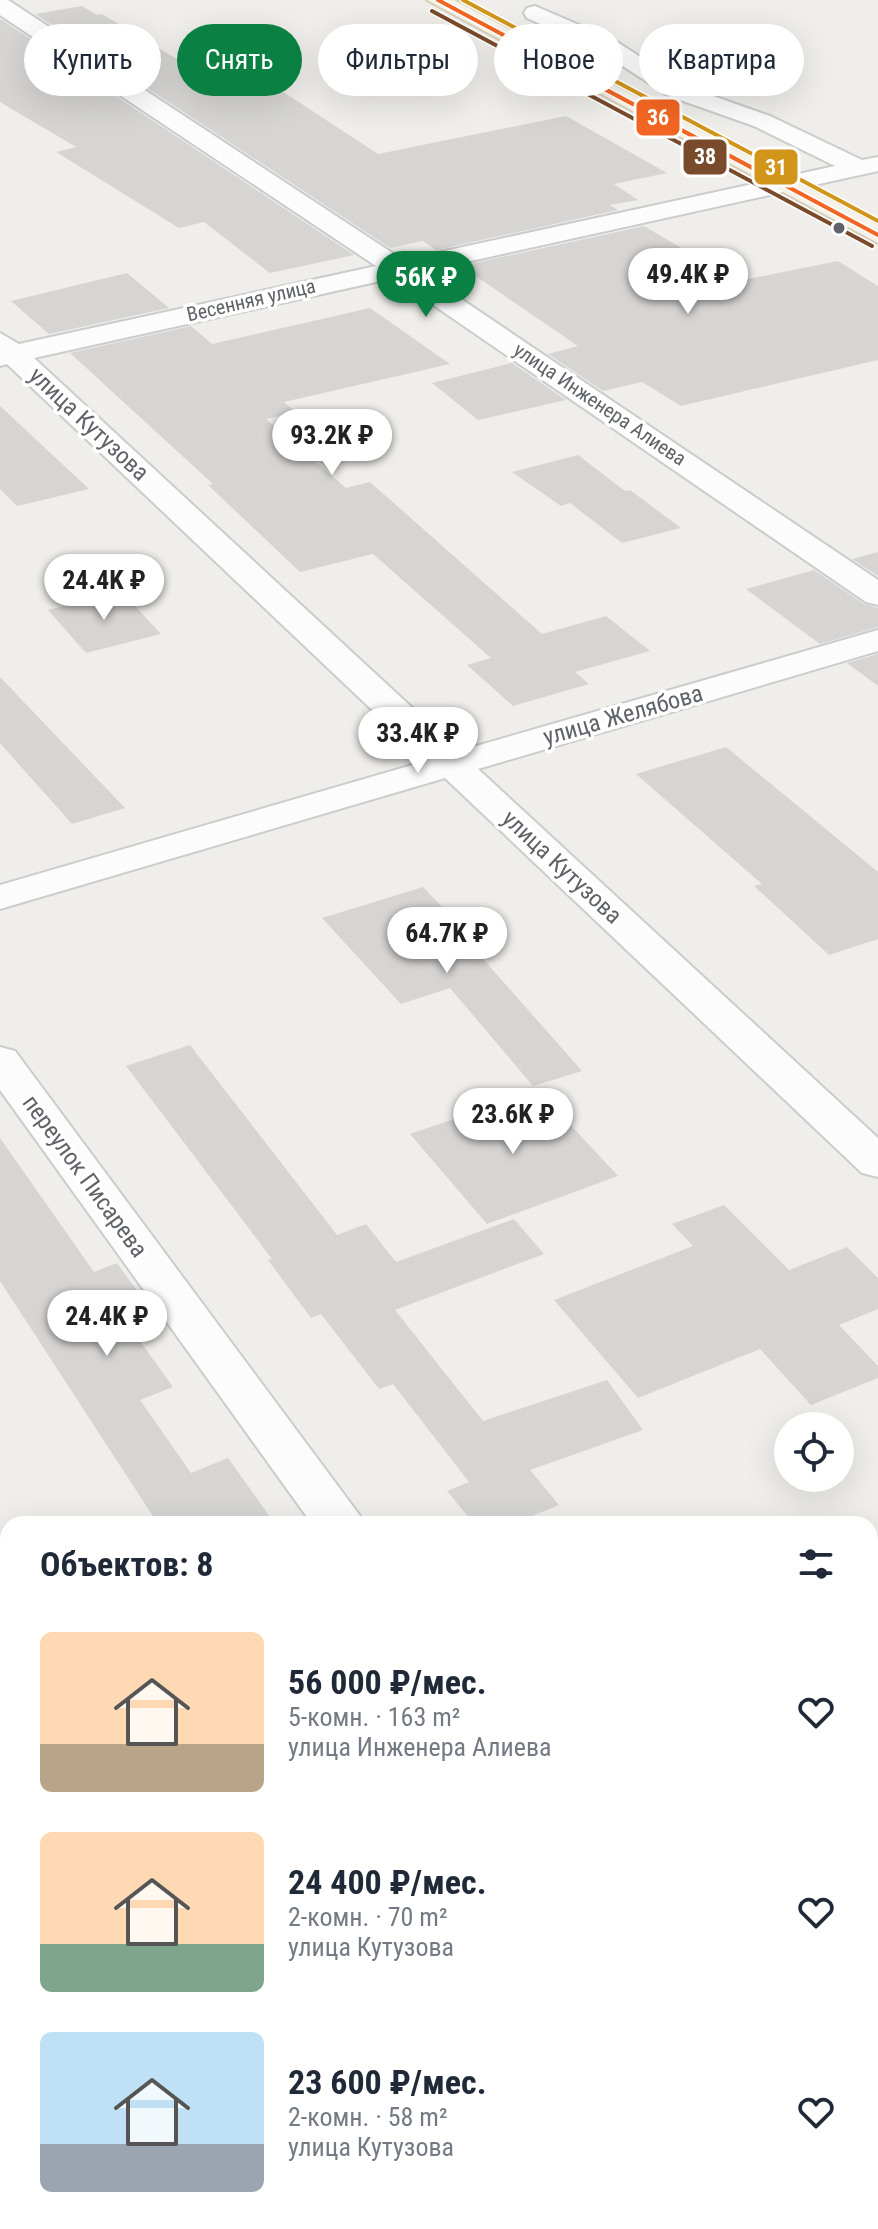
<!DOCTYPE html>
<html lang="ru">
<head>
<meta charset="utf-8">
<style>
	:root { --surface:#fff; --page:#f2f2f3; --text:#1f2937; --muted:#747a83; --accent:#0b8043 }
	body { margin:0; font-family:"Roboto Condensed",sans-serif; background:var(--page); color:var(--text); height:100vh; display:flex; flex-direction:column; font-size:30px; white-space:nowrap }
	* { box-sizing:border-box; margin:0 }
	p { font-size:26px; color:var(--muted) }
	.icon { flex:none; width:44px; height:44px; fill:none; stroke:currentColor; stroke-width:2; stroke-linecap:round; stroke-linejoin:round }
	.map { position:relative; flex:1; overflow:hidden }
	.side { position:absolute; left:0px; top:1516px; width:878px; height:714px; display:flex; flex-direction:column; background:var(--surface); border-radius:24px 24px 0 0; box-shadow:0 8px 32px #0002 }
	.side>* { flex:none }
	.guide { position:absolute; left:24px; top:24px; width:830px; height:72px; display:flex; gap:16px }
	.fabs { position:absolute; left:774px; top:1412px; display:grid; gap:16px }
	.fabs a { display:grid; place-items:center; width:80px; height:80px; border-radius:50%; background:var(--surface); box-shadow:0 8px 32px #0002; font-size:40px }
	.price { position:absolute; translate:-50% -68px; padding:0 18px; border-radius:28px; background:#fff; color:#222; font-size:26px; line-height:52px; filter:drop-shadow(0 2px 4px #0008) }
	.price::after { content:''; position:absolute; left:50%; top:48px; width:24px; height:18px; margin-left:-12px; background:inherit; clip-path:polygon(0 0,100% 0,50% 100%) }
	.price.on { background:var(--accent); color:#fff }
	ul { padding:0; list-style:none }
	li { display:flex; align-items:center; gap:24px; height:200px; padding:0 40px }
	li span { display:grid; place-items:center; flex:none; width:224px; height:160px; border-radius:12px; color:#555 }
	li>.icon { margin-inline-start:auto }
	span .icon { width:96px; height:96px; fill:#fffc; stroke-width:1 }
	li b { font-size:34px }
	h2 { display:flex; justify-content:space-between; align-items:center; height:96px; padding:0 40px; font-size:34px }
	.tag { padding:0 28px; border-radius:36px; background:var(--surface); box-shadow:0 8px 32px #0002; font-size:28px; line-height:72px }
	.tag.on { background:var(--accent); color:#fff }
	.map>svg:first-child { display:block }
	.building { fill:#d6d5d3 }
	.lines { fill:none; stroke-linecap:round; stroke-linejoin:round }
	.minor-casing { stroke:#cbcccc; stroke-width:4 }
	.major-casing { stroke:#d7ceb8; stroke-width:4 }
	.minor { fill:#fdfcfc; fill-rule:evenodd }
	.major { fill:#f4f2e9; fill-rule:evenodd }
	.bus-1-casing { stroke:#fff; stroke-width:7 }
	.bus-2-casing { stroke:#fff; stroke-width:7 }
	.bus-3-casing { stroke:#fff; stroke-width:7 }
	.bus-1 { stroke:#f26522; stroke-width:4 }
	.bus-2 { stroke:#7a4b2a; stroke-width:4 }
	.bus-3 { stroke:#d1951a; stroke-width:4 }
	.bus-dot { fill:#5f6368; stroke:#fff; stroke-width:3 }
	.labels { text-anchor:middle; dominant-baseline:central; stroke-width:7; stroke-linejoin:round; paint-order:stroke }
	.far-street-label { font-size:20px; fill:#5f6368; stroke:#fff }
	.street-label { font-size:24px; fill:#5f6368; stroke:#fff }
	.line-badge { stroke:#fff; stroke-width:3 }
	.badge-label { font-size:22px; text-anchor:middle; font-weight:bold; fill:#fff }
</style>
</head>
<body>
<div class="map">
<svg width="878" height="2229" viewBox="0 0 878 2229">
	<rect width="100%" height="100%" fill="#efeeea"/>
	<g class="building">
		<polygon points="82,6 97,15 102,14 205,76 250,70 378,154 566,116 667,173 614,184 638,200 609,205 618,210 436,250 423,241 390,248 35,14"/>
		<polygon points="0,20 2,20 354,255 270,273 204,222 179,228 56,152 76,147 0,102"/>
		<polygon points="644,226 738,281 838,261 878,286 878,360 681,406 642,382 603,391 548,354 578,346 461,266"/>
		<polygon points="127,273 169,308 49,334 11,301"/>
		<polygon points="370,308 450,364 284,402 296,412 266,419 346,488 370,482 542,634 606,616 650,651 575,672 589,684 513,706 467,665 491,658 373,554 300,572 208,485 213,484 70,353 191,326 212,344"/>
		<polygon points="512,363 566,400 478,420 432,383"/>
		<polygon points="0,406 89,489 17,506 0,489"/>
		<polygon points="578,455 625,491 630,490 681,528 622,543 570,503 561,506 512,472"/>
		<polygon points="878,552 878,576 852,559"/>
		<polygon points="814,570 864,604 878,608 878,627 820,644 746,589"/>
		<polygon points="122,592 161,634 86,653 48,610"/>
		<polygon points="878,654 878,686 847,663"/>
		<polygon points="0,677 125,808 72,824 0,743"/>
		<polygon points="726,747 878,872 878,939 829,955 754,886 762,884 636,774"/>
		<polygon points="423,887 466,932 461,934 582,1071 533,1086 450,988 401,1004 322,918"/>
		<polygon points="190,1045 337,1235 366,1224 396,1262 514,1219 544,1254 395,1310 483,1421 607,1380 643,1430 530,1470 559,1505 513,1524 474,1524 447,1491 469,1482 393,1384 379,1389 321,1314 311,1318 268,1260 272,1259 126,1066"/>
		<polygon points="538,1090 618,1176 487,1224 410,1134"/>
		<polygon points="0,1138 94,1272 117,1263 161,1324 135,1334 173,1387 140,1400 191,1473 228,1458 275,1524 158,1524 0,1281"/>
		<polygon points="724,1205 789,1270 847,1247 878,1278 878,1309 839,1325 878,1366 878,1378 811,1405 760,1349 638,1398 554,1300 693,1246 672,1224"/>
	</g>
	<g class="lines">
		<defs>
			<g id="minor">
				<polygon points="0,0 8,0 403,260 835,166 754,126 669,96 598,50 527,18 524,13 527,8 535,6 614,40 685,86 770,116 862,160 878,157 878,171 421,272 878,580 878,605 866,602 394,278 34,358 459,751 878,630 878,651 478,769 878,1138 878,1177 862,1173 445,778 0,909 0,885 426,761 7,364 0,366 0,333 19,344 376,266 0,15"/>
				<polygon points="0,1047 15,1051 366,1524 312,1524 0,1090"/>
				<polygon points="0,2087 8,2090 8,2162 0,2159"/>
				<polygon points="870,2198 878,2205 878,2229 821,2229 818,2222 870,2222"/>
				<polygon points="19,2222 85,2222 88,2229 22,2229"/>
			</g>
			<polygon id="major" points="427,0 454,0 878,225 878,243"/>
		</defs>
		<use href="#minor" class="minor-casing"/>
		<use href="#major" class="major-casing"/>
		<use href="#minor" class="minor"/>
		<use href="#major" class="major"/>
		<defs>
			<polyline id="bus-1" points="438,0 878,235"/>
			<polyline id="bus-2" points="432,11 872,246"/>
			<polyline id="bus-3" points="463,0 878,221"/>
		</defs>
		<use href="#bus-1" class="bus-1-casing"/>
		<use href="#bus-2" class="bus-2-casing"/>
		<use href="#bus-3" class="bus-3-casing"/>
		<use href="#bus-1" class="bus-1"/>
		<use href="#bus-2" class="bus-2"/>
		<use href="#bus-3" class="bus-3"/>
	</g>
	<circle class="bus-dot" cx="839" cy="228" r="7"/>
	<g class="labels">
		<g class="far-street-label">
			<text transform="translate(251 300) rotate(-13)">Весенняя улица</text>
			<text transform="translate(600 404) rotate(34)">улица Инженера Алиева</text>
		</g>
		<g class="street-label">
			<text transform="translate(89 424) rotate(43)">улица Кутузова</text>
			<text transform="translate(623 715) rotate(-16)">улица Желябова</text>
			<text transform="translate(562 867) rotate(43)">улица Кутузова</text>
			<text transform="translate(85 1176) rotate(54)">переулок Писарева</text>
		</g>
	</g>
	<g class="line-badge">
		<rect x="635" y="98" width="46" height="39" rx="8" fill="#f26522"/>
		<rect x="682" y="138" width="46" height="38" rx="8" fill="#7a4b2a"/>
		<rect x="753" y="148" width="46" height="38" rx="8" fill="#d1951a"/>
	</g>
	<g class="badge-label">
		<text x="658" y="125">36</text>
		<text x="705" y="164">38</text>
		<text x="776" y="175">31</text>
	</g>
</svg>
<div class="fabs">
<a><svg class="icon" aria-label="locate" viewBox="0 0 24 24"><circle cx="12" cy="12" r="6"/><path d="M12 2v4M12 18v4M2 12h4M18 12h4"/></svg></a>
</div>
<b class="price" style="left:688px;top:316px">49.4K ₽</b>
<b class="price on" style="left:426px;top:319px">56K ₽</b>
<b class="price" style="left:332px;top:477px">93.2K ₽</b>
<b class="price" style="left:104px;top:622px">24.4K ₽</b>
<b class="price" style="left:418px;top:775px">33.4K ₽</b>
<b class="price" style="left:447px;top:975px">64.7K ₽</b>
<b class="price" style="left:513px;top:1156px">23.6K ₽</b>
<b class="price" style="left:107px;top:1358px">24.4K ₽</b>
<div class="guide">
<a class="tag">Купить</a>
<a class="tag on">Снять</a>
<a class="tag">Фильтры</a>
<a class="tag">Новое</a>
<a class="tag">Квартира</a>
</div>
<section class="side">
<h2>Объектов: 8<svg class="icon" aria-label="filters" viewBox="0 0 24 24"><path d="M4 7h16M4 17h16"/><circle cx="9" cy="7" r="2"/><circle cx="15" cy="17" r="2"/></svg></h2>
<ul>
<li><span style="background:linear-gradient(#ffd9b3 70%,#b9a48a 0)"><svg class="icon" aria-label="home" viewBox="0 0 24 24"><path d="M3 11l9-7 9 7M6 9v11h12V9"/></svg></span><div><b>56 000 ₽/мес.</b><p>5-комн. · 163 m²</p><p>улица Инженера Алиева</p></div><svg class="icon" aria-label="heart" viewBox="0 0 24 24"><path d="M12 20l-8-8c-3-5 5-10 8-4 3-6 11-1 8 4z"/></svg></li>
<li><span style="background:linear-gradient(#ffd9b3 70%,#7fa58c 0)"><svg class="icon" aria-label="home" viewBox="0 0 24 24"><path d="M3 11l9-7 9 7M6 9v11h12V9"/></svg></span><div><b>24 400 ₽/мес.</b><p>2-комн. · 70 m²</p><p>улица Кутузова</p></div><svg class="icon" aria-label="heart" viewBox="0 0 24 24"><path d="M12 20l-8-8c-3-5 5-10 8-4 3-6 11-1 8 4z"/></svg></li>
<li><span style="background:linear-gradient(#bfe0f5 70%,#9aa5b1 0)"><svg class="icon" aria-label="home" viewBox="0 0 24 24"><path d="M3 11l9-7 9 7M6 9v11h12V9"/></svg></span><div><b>23 600 ₽/мес.</b><p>2-комн. · 58 m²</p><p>улица Кутузова</p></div><svg class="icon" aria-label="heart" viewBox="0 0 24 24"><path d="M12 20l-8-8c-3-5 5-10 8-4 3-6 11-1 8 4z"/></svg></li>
</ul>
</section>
</div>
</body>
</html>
